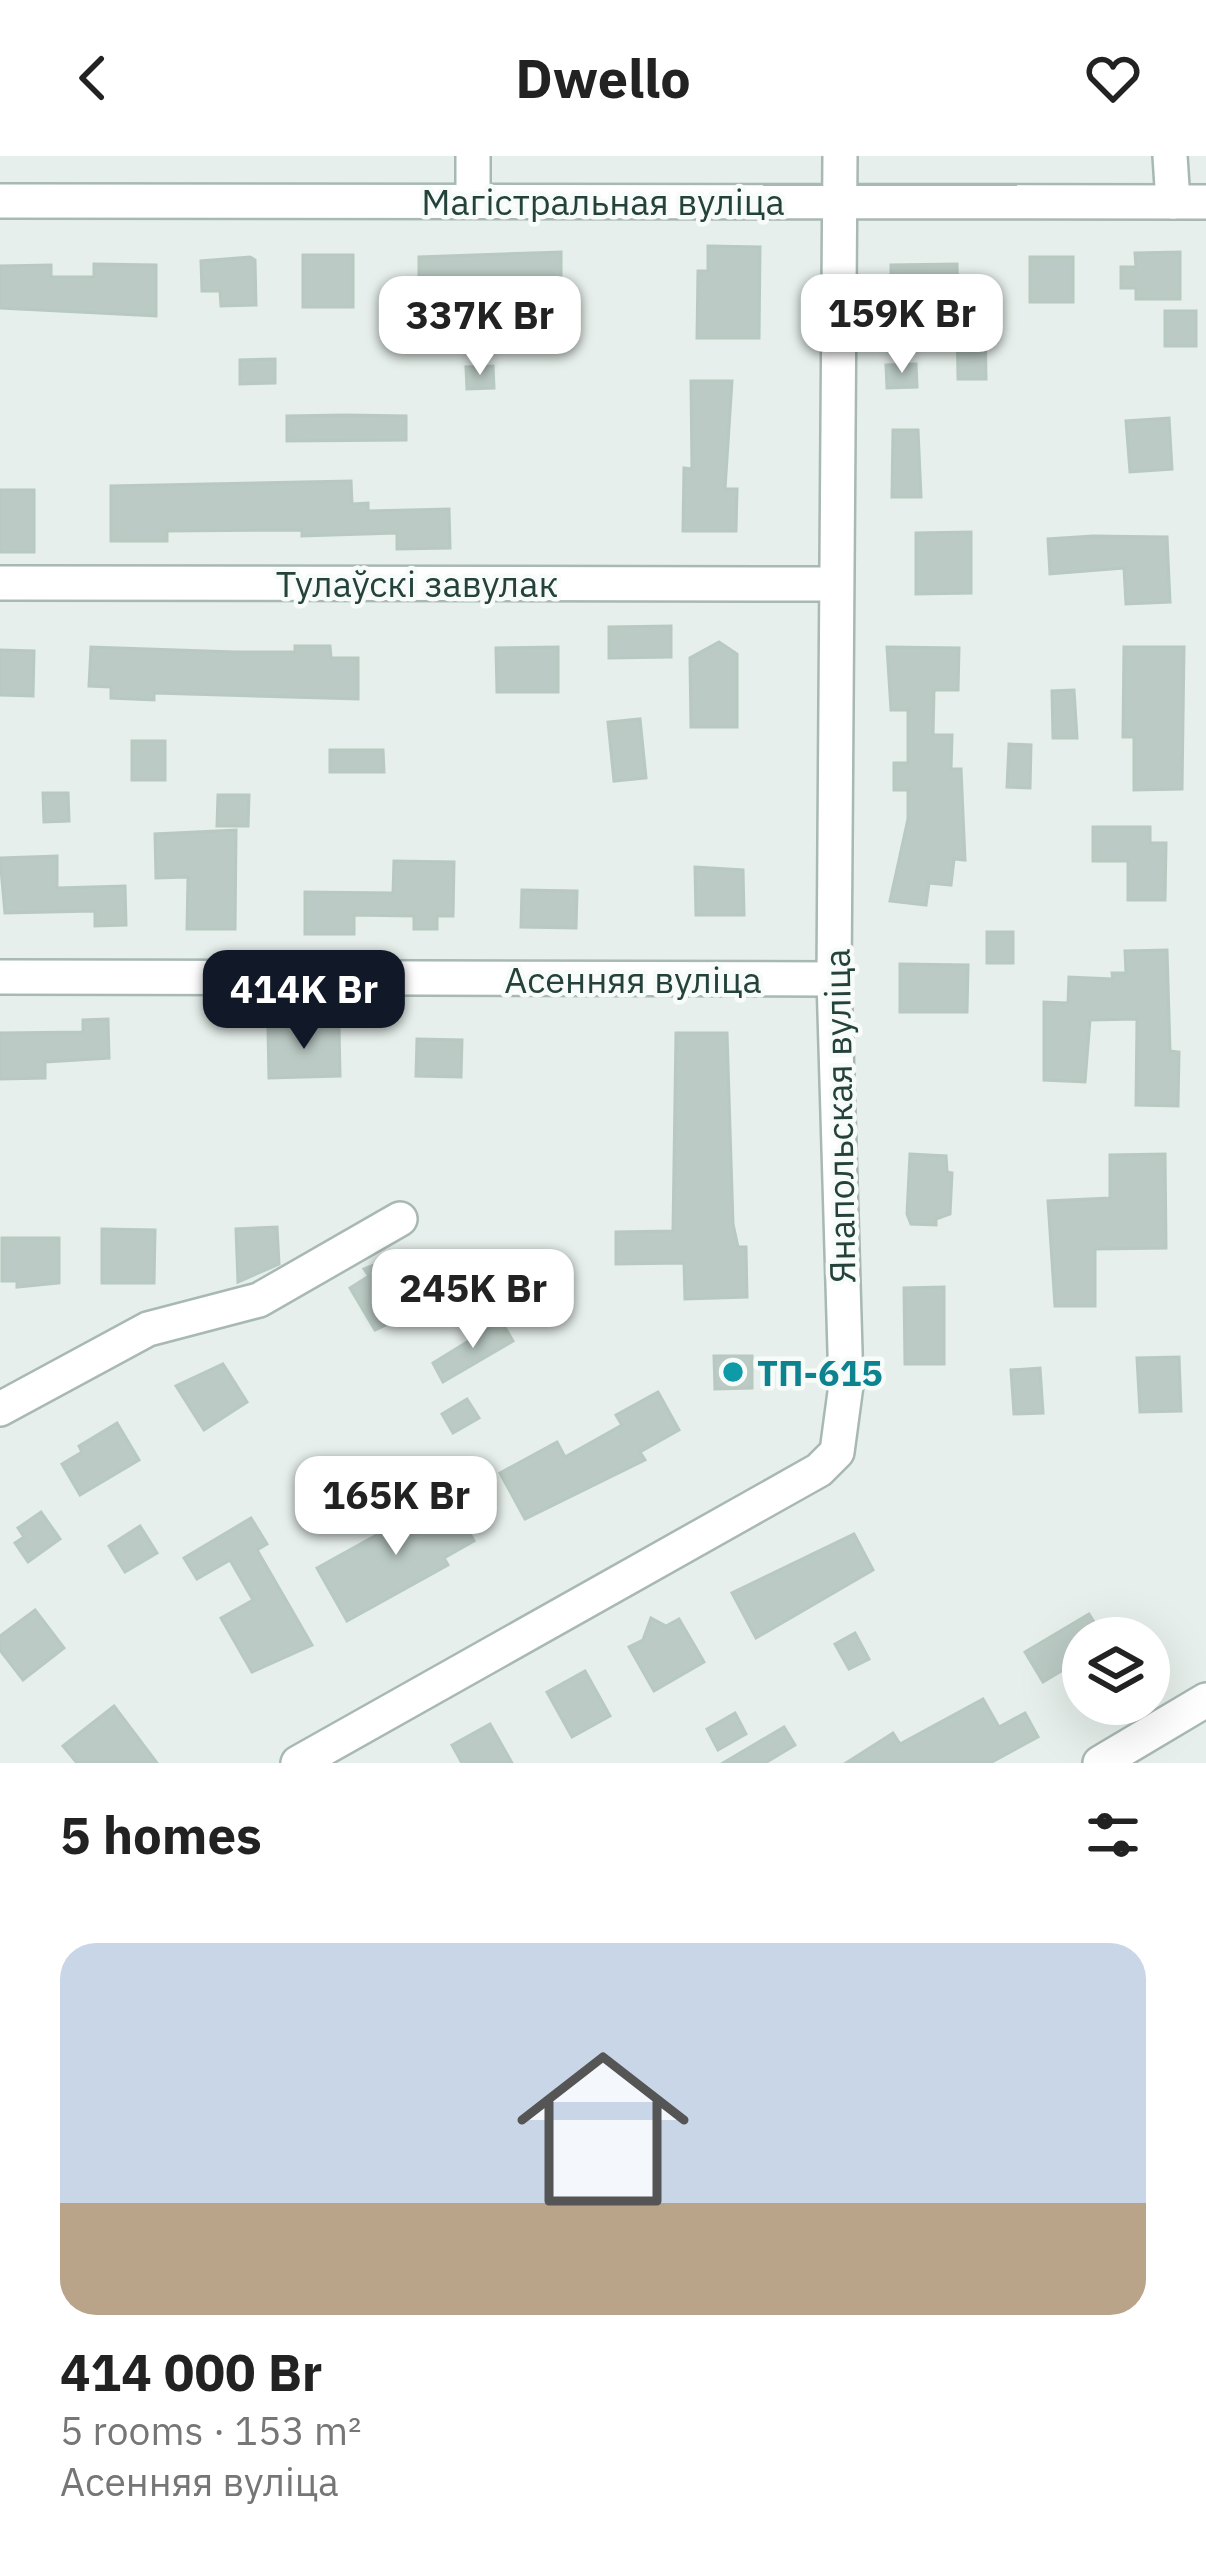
<!DOCTYPE html>
<html lang="en">
<head>
<meta charset="utf-8">
<style>
	:root { --surface:#fff; --page:#f6f6f6; --text:#222; --muted:#767676; --accent:#111827 }
	body { margin:0; font-family:"IBM Plex Sans",sans-serif; background:var(--page); color:var(--text); height:100vh; display:flex; flex-direction:column; font-size:45px; white-space:nowrap }
	* { box-sizing:border-box; margin:0 }
	p { font-size:39px; color:var(--muted) }
	.icon { flex:none; width:66px; height:66px; fill:none; stroke:currentColor; stroke-width:2; stroke-linecap:round; stroke-linejoin:round }
	.map { position:relative; height:1607px; overflow:hidden }
	.side { display:flex; flex-direction:column; background:var(--surface); flex:1 }
	.side>* { flex:none }
	.buttons { position:absolute; left:1062px; top:1461px; display:grid; gap:24px }
	.buttons a { display:grid; place-items:center; width:108px; height:108px; border-radius:50%; background:var(--surface); box-shadow:0 12px 48px #0002; font-size:60px }
	.price { position:absolute; translate:-50% -102px; padding:0 27px; border-radius:24px; background:#fff; color:#222; font-size:39px; line-height:78px; filter:drop-shadow(0 3px 6px #0008) }
	.price::after { content:''; position:absolute; left:50%; top:72px; width:36px; height:27px; margin-left:-18px; background:inherit; clip-path:polygon(0 0,100% 0,50% 100%) }
	.price.active { background:var(--accent); color:#fff }
	ul { padding:0; list-style:none }
	li { display:grid; align-content:center; gap:24px; height:636px; padding:0 60px }
	li span { display:grid; place-items:center; height:372px; border-radius:36px; color:#555 }
	li>.icon { margin-inline-start:auto }
	span .icon { width:216px; height:216px; fill:#fffc; stroke-width:1 }
	li b { font-size:51px }
	h2 { display:flex; justify-content:space-between; align-items:center; height:144px; padding:0 60px; font-size:51px }
	header { display:flex; justify-content:space-between; align-items:center; height:156px; padding:0 60px; background:var(--surface); font-size:54px; font-weight:700 }
	.map>svg:first-child { display:block }
	.building { fill:#bbcac4; stroke:#b8c9c2; stroke-width:3 }
	.lines { fill:none; stroke-linecap:round; stroke-linejoin:round }
	.minor-casing { stroke:#a8b8b2; stroke-width:38 }
	.minor { stroke:#fff; stroke-width:33 }
	.culture-dot { fill:#0f9aa8; stroke:#f7fbf9; stroke-width:4.5 }
	.labels { text-anchor:middle; dominant-baseline:central; stroke-width:9; stroke-linejoin:round; paint-order:stroke }
	.street-label { font-size:36px; fill:#24423a; stroke:#f7fbf9 }
	.culture-label { font-size:36px; font-weight:bold; fill:#0d838f; stroke:#f7fbf9; text-anchor:start }
</style>
</head>
<body>
<header><svg class="icon" aria-label="back" viewBox="0 0 24 24"><path d="M15 5l-7 7 7 7"/></svg>Dwello<svg class="icon" aria-label="heart" viewBox="0 0 24 24"><path d="M12 20l-8-8c-3-5 5-10 8-4 3-6 11-1 8 4z"/></svg></header>
<div class="map">
<svg width="1206" height="1607" viewBox="0 0 1206 1607">
	<rect width="100%" height="100%" fill="#e6efeb"/>
	<g class="building">
		<polygon points="708,90 760,91 759,182 697,182 698,115 708,115"/>
		<polygon points="561,96 561,146 419,149 419,101"/>
		<polygon points="1180,96 1180,143 1136,143 1136,132 1121,132 1121,111 1136,111 1135,97"/>
		<rect x="303" y="99" width="50" height="52"/>
		<polygon points="250,101 255,104 256,149 221,150 220,135 202,135 201,105"/>
		<rect x="1030" y="101" width="43" height="45"/>
		<polygon points="94,108 156,109 156,160 0,152 0,110 51,109 51,121 94,121"/>
		<polygon points="957,108 958,158 911,158 911,139 891,139 891,109"/>
		<rect x="1165" y="155" width="31" height="35"/>
		<polygon points="957,162 985,162 986,223 958,223"/>
		<polygon points="275,203 275,227 240,228 240,204"/>
		<polygon points="916,208 917,231 887,232 886,209"/>
		<polygon points="493,210 494,232 467,233 466,211"/>
		<polygon points="691,225 732,225 725,333 737,333 736,375 683,375 684,312 692,313"/>
		<polygon points="345,259 406,260 406,284 287,285 287,260"/>
		<polygon points="1169,262 1172,313 1130,316 1126,265"/>
		<polygon points="893,274 918,274 921,341 892,341"/>
		<polygon points="351,325 352,348 368,347 368,355 449,353 450,392 397,393 397,377 302,380 302,374 167,375 167,385 111,385 111,330"/>
		<rect x="0" y="334" width="34" height="62"/>
		<polygon points="971,376 971,437 916,438 916,377"/>
		<polygon points="1093,380 1167,381 1170,446 1126,448 1124,412 1050,418 1048,383"/>
		<polygon points="671,470 671,501 609,502 609,471"/>
		<polygon points="719,486 737,498 737,571 691,571 690,502"/>
		<polygon points="295,490 330,490 331,502 358,502 358,543 154,537 154,544 111,542 111,531 89,530 91,491 236,496 295,496"/>
		<polygon points="558,491 558,536 497,536 496,492"/>
		<polygon points="887,491 959,492 958,534 934,534 933,579 952,579 951,613 961,613 965,704 954,703 951,729 929,727 926,749 890,745 908,663 908,634 894,634 894,607 908,607 908,554 891,554"/>
		<polygon points="1124,491 1184,491 1182,633 1134,634 1134,581 1123,581"/>
		<polygon points="0,494 34,495 33,540 0,539"/>
		<polygon points="1074,534 1077,582 1053,582 1052,535"/>
		<polygon points="640,563 646,622 614,625 608,566"/>
		<rect x="132" y="585" width="33" height="39"/>
		<polygon points="1009,588 1031,589 1030,632 1007,631"/>
		<polygon points="330,594 383,594 384,616 330,616"/>
		<polygon points="43,637 68,637 69,665 44,666"/>
		<polygon points="218,639 249,639 248,670 217,670"/>
		<polygon points="1093,671 1150,671 1150,687 1166,687 1165,744 1128,744 1128,705 1093,705"/>
		<polygon points="236,674 235,773 187,773 188,721 156,722 155,678"/>
		<polygon points="57,700 57,732 125,730 126,769 95,770 95,755 5,757 0,702"/>
		<polygon points="394,705 454,706 453,760 437,760 437,773 414,773 414,760 354,759 354,778 305,778 305,736 393,737"/>
		<polygon points="695,711 743,714 744,759 696,759"/>
		<polygon points="522,734 577,735 576,772 521,771"/>
		<rect x="987" y="776" width="26" height="31"/>
		<polygon points="1167,794 1170,895 1179,896 1178,950 1136,949 1137,863 1090,864 1085,926 1044,924 1044,846 1068,847 1069,821 1113,823 1112,817 1126,817 1125,795"/>
		<polygon points="900,808 968,809 967,856 900,856"/>
		<polygon points="108,863 109,902 45,906 45,922 0,923 0,877 83,876 83,864"/>
		<polygon points="339,871 340,920 269,922 268,873"/>
		<polygon points="676,877 727,877 733,1068 738,1091 746,1091 747,1141 685,1143 684,1107 616,1108 616,1076 673,1075"/>
		<polygon points="417,883 462,884 461,921 416,920"/>
		<polygon points="910,998 946,1000 947,1016 952,1017 950,1058 936,1063 936,1069 911,1068 907,1058"/>
		<polygon points="1165,998 1166,1092 1095,1093 1095,1150 1055,1150 1048,1045 1110,1042 1110,999"/>
		<polygon points="277,1071 279,1108 238,1126 236,1073"/>
		<polygon points="102,1073 155,1074 154,1127 102,1127"/>
		<polygon points="2,1082 59,1082 59,1127 17,1131 17,1125 2,1125"/>
		<polygon points="404,1097 433,1146 375,1174 350,1132 369,1120 364,1113"/>
		<polygon points="944,1131 944,1208 905,1208 904,1132"/>
		<polygon points="501,1165 513,1185 443,1226 433,1207"/>
		<polygon points="714,1200 752,1200 752,1232 715,1233"/>
		<polygon points="1179,1201 1181,1255 1140,1256 1137,1202"/>
		<polygon points="223,1208 247,1246 204,1274 176,1230"/>
		<polygon points="1040,1212 1043,1257 1014,1258 1011,1214"/>
		<polygon points="658,1236 679,1274 640,1296 645,1304 525,1363 500,1317 557,1286 565,1301 622,1269 616,1259"/>
		<polygon points="467,1243 479,1262 453,1277 442,1258"/>
		<polygon points="117,1267 139,1304 80,1339 62,1308 82,1296 79,1290"/>
		<polygon points="321,1329 332,1349 310,1361 299,1341"/>
		<polygon points="449,1339 474,1385 444,1402 448,1409 347,1465 317,1412"/>
		<polygon points="41,1356 60,1383 28,1406 15,1387 24,1381 18,1372"/>
		<polygon points="251,1362 267,1388 257,1394 312,1489 252,1516 221,1462 253,1444 230,1404 197,1423 184,1402"/>
		<polygon points="140,1370 157,1397 125,1416 109,1390"/>
		<polygon points="854,1378 873,1414 756,1482 732,1437"/>
		<polygon points="35,1454 64,1492 23,1524 0,1494 0,1480"/>
		<polygon points="1089,1458 1102,1479 1083,1482 1083,1502 1043,1526 1025,1496"/>
		<polygon points="651,1462 666,1470 679,1463 704,1506 654,1535 629,1491 643,1484"/>
		<polygon points="855,1477 869,1503 849,1513 835,1488"/>
		<polygon points="585,1515 610,1560 572,1581 547,1536"/>
		<polygon points="983,1543 999,1571 1025,1557 1038,1581 990,1607 846,1607 893,1577 900,1588"/>
		<polygon points="114,1550 157,1607 77,1607 63,1590"/>
		<polygon points="735,1557 746,1578 718,1594 707,1573"/>
		<polygon points="490,1568 512,1607 462,1607 452,1589"/>
		<polygon points="784,1571 795,1589 765,1607 723,1607"/>
	</g>
	<g class="lines">
		<defs>
			<g id="minor">
				<polyline points="1170,0 1173,46"/>
				<polyline points="0,45 1206,46"/>
				<polyline points="473,45 473,0"/>
				<polyline points="0,427 834,428"/>
				<polyline points="0,821 834,823"/>
				<polyline points="0,1253 148,1173 259,1144 400,1063"/>
				<polyline points="298,1607 819,1314 837,1296 846,1229 834,823 840,0"/>
				<polyline points="1100,1607 1206,1544"/>
			</g>
		</defs>
		<use href="#minor" class="minor-casing"/>
		<use href="#minor" class="minor"/>
	</g>
	<circle class="culture-dot" cx="733" cy="1216" r="12"/>
	<g class="labels">
		<g class="street-label">
			<text x="603" y="45">Магістральная вуліца</text>
			<text x="417" y="427">Тулаўскі завулак</text>
			<text x="633" y="823">Асенняя вуліца</text>
			<text transform="translate(839 960) rotate(-91)">Янапольская вуліца</text>
		</g>
		<g class="culture-label">
			<text x="757" y="1216">ТП-615</text>
		</g>
	</g>
</svg>
<div class="buttons">
<a><svg class="icon" aria-label="layers" viewBox="0 0 24 24"><path d="M12 4l9 5-9 5-9-5zM3 14l9 5 9-5"/></svg></a>
</div>
<b class="price" style="left:902px;top:220px">159K Br</b>
<b class="price" style="left:480px;top:222px">337K Br</b>
<b class="price active" style="left:304px;top:896px">414K Br</b>
<b class="price" style="left:473px;top:1195px">245K Br</b>
<b class="price" style="left:396px;top:1402px">165K Br</b>
</div>
<section class="side">
<h2>5 homes<svg class="icon" aria-label="filters" viewBox="0 0 24 24"><path d="M4 7h16M4 17h16"/><circle cx="9" cy="7" r="2"/><circle cx="15" cy="17" r="2"/></svg></h2>
<ul>
<li><span style="background:linear-gradient(#c9d6e8 70%,#b9a48a 0)"><svg class="icon" aria-label="home" viewBox="0 0 24 24"><path d="M3 11l9-7 9 7M6 9v11h12V9"/></svg></span><div><b>414 000 Br</b><p>5 rooms · 153 m²</p><p>Асенняя вуліца</p></div></li>
</ul>
</section>
</body>
</html>
